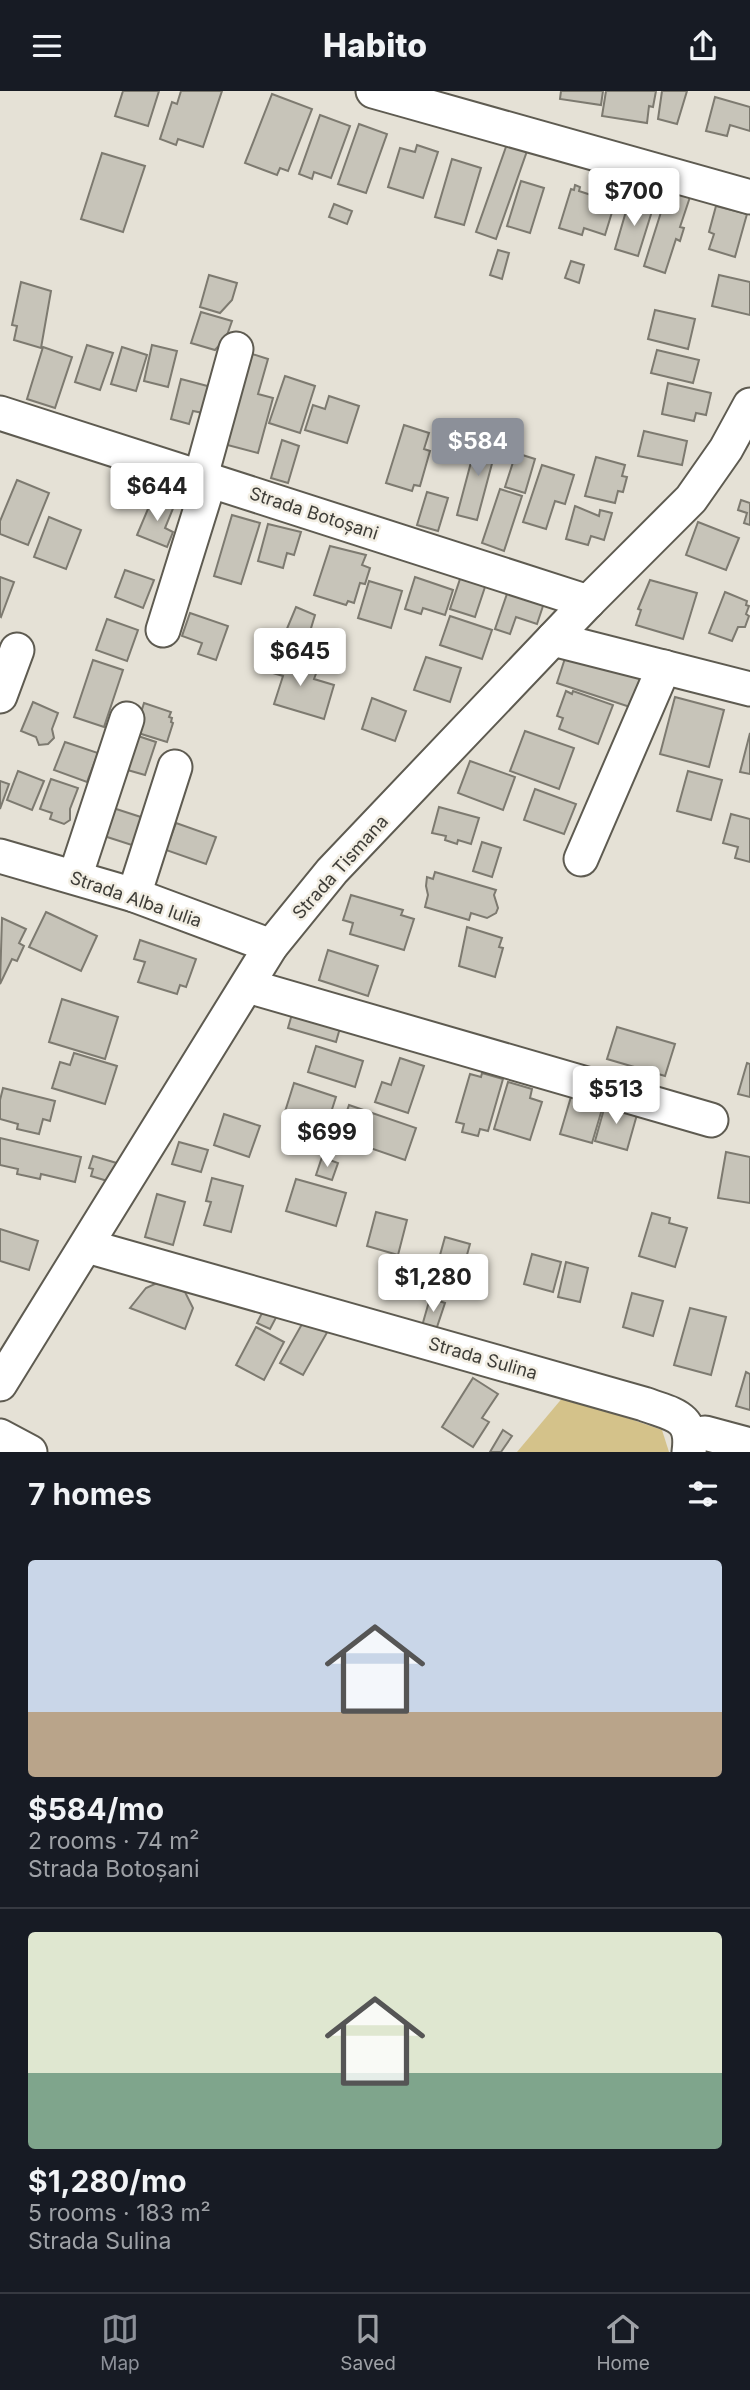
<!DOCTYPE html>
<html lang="en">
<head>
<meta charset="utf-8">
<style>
	:root { --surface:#171b24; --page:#20242c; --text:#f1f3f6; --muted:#9ea1a6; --line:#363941; --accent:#8c9099 }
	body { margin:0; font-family:Inter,sans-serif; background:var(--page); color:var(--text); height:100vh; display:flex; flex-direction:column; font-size:26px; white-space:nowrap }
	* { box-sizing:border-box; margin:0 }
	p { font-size:23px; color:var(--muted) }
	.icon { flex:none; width:38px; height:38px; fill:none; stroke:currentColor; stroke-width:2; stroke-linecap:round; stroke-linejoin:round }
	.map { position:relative; height:1361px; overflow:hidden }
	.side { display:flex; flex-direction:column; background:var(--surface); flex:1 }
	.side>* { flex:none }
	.price { position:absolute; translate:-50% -60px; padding:0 16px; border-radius:7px; background:#fff; color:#222; font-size:23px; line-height:46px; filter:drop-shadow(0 2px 4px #0008) }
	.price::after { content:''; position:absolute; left:50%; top:42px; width:21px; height:16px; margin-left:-10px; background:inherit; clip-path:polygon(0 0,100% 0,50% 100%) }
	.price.current { background:var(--accent); color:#fff }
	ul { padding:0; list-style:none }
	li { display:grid; align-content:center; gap:14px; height:371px; padding:0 28px }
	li+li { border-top:2px solid var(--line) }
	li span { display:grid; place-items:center; height:217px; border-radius:7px; color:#555 }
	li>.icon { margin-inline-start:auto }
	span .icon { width:126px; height:126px; fill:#fffc; stroke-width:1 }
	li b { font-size:30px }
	h2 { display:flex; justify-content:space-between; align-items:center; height:84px; padding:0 28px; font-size:30px }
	header { display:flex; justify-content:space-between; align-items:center; height:91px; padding:0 28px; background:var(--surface); font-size:32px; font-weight:800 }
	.tab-bar { display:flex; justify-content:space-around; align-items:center; height:98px; border-top:2px solid var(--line); background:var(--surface); font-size:19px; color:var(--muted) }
	.tab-bar a { display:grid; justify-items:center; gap:4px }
	.tab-bar .current { color:var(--accent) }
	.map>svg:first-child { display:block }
	.green { fill:#d4c28a }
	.building { fill:#c7c4b9; stroke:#7d7a70; stroke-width:2 }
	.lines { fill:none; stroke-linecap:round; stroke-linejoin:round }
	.minor-casing { stroke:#5e5b51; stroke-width:37 }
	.minor { stroke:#fff; stroke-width:33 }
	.labels { text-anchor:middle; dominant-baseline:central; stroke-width:5; stroke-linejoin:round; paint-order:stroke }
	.street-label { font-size:18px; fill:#3e3d38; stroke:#f2eee3 }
</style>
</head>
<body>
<header><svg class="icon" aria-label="menu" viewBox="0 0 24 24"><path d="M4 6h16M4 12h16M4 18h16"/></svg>Habito<svg class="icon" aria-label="share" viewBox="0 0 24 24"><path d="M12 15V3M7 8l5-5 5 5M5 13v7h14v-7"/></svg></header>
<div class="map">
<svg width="750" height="1361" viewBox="0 0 750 1361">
	<rect width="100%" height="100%" fill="#e5e1d6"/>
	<polygon class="green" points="564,1305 662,1339 669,1361 517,1361"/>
	<g class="building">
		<polygon points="123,0 159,0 148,35 115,25"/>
		<polygon points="181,0 222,0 203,56 178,48 176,54 160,48 172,11 177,13"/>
		<polygon points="561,0 603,0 601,14 560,8"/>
		<polygon points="606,0 656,0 653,16 649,15 647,32 602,25"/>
		<polygon points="662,0 687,0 677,33 658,28"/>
		<polygon points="272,3 312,18 288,80 280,77 277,84 245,72"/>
		<polygon points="715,6 750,16 750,40 730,34 727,45 706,40"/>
		<polygon points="320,24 350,35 331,87 314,81 312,88 299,83"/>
		<polygon points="359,33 387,43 366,102 338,93"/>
		<polygon points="507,53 527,60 496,148 476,141"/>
		<polygon points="417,54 438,61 423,107 388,96 400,57 415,61"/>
		<polygon points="102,62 145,75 123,141 81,128"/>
		<polygon points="452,68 481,77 464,134 435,126"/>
		<polygon points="521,90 544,97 530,142 507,135"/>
		<polygon points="575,94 580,96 579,100 594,105 596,99 617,105 605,144 584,137 582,144 559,137 571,98 574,99"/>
		<polygon points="668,99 690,106 680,136 684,137 680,150 676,148 665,182 644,175"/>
		<polygon points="629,110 653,117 638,165 615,158"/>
		<polygon points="334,113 352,120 347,133 329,126"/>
		<polygon points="716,115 747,123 735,166 709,158 714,143 709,141"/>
		<polygon points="498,159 509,162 502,188 490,184"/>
		<polygon points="571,170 584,174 579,192 565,187"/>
		<polygon points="209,184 237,192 232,209 220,222 200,216"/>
		<polygon points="719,184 750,191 750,224 712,215"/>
		<polygon points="21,191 51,200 41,257 14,249 17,235 12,234"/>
		<polygon points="655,219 695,228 688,258 648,248"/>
		<polygon points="201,221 232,230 226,247 215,259 191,252"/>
		<polygon points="87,254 113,262 100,299 75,291"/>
		<polygon points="152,254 177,260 168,296 144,290"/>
		<polygon points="43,256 72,266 55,317 27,308"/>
		<polygon points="122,256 147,264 136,300 111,293"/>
		<polygon points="657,259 699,269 693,292 651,282"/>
		<polygon points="246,261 268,268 258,303 273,307 258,362 220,352"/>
		<polygon points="285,285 315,295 300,342 269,332"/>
		<polygon points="181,288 215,297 208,323 193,320 189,333 171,328"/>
		<polygon points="668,292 711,302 706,324 696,322 694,330 662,323"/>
		<polygon points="329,305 359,315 347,352 305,339 313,314 325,318"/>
		<polygon points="404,334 429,342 424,358 430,360 420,395 414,394 412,400 386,392"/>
		<polygon points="644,340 687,350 682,374 638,365"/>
		<polygon points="478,345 498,350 477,429 457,424"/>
		<polygon points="282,349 299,355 288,392 271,387"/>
		<polygon points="516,362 535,368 525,402 505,396"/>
		<polygon points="596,366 625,374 622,385 627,386 623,401 618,400 615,412 585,405"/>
		<polygon points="542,374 574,384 565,413 555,410 546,438 523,431"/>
		<polygon points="17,389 49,402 28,454 0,443 0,430"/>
		<polygon points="500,398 522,405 504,460 482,452"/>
		<polygon points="427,401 448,407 438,440 417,434"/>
		<polygon points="153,406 174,415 165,437 173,441 167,456 137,444"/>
		<polygon points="741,409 750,412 750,434 744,432 747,422 738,419"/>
		<polygon points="575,415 599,425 600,419 612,422 604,449 591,445 588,454 566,448"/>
		<polygon points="232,424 260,432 241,493 214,485"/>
		<polygon points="49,426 81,439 66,478 34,466"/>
		<polygon points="698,431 739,447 726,479 686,464"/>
		<polygon points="268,433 301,441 294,464 287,462 283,477 258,470"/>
		<polygon points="330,455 366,464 362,474 370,477 365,493 360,492 354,512 348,510 346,514 314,504"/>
		<polygon points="125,479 154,489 143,517 115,506"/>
		<polygon points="461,485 486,493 475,526 450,518"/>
		<polygon points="0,486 14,491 1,526 0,525"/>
		<polygon points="415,486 453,499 445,524 423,517 421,523 405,518"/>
		<polygon points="650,489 697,502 683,548 636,534 641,519 638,518"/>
		<polygon points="369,490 402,500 391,537 358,527"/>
		<polygon points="511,491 547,503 537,533 516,526 510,543 495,538"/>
		<polygon points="725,501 747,510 746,514 749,515 746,523 749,525 745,536 738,536 732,550 709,542"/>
		<polygon points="296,516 315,524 308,547 306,546 300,560 281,552"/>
		<polygon points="190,522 228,535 216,569 198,563 202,552 182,545"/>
		<polygon points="450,525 492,539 482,568 440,554"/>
		<polygon points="107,528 138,539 127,570 96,559"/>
		<polygon points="568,558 644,583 633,617 557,592"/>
		<polygon points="268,565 317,580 314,588 334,594 324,628 274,613 283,585 263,579"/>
		<polygon points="426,566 461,577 450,611 414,599"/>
		<polygon points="93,569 123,579 104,636 74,626"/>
		<polygon points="566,600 572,603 573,600 613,614 598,653 559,638 563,627 557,625"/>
		<polygon points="675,606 724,619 709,676 660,663"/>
		<polygon points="372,607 406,620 395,650 362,638"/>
		<polygon points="33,611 58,622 52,638 54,647 48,653 39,654 36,646 21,640"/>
		<polygon points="144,612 171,621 169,626 172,627 171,631 173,632 167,651 135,641"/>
		<polygon points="525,640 574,657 559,698 510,680"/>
		<polygon points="750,642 750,683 740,681"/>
		<polygon points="135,644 156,651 145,684 124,678"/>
		<polygon points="65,651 98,662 87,691 54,679"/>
		<polygon points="470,670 515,686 503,719 458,702"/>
		<polygon points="18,680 44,690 32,719 7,709"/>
		<polygon points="688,680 722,689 711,729 677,720"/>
		<polygon points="51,688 78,697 70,718 70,729 64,733 50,728 52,722 40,718"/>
		<polygon points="0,690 9,693 0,718"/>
		<polygon points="535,698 576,713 564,743 524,729"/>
		<polygon points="110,716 147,728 138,756 101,744"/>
		<polygon points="439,716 479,727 471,753 458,749 457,753 445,749 446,745 432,742"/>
		<polygon points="731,723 750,728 750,771 735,767 738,756 723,752"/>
		<polygon points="176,732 216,746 206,773 166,759"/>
		<polygon points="482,751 501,757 492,786 473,780"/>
		<polygon points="435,781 496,799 494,804 498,817 496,822 487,827 471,822 469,829 425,816 428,804 426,795 427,786 433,788"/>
		<polygon points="351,804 403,819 401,824 414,828 404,859 350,843 353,832 343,829"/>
		<polygon points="46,821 97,845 81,880 29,856"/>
		<polygon points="2,827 26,838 19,852 24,855 17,870 12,868 0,893"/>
		<polygon points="467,836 502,847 499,856 503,857 495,886 459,875"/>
		<polygon points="140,849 196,868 186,896 180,894 177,903 138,891 145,871 134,868"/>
		<polygon points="328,859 378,875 368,905 319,889"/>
		<polygon points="62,908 118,926 105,968 49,951"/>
		<polygon points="296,909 344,923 336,951 288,937"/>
		<polygon points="617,936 675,953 665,985 607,968"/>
		<polygon points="316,955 363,970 355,996 308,981"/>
		<polygon points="74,962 117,975 105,1013 52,997 60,971 70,974"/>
		<polygon points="400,967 424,975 408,1022 375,1011 382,991 391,994"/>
		<polygon points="747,972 750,973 750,1006 738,1003"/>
		<polygon points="482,982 503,988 488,1040 480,1038 478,1045 462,1041 464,1033 456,1031 470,983 481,986"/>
		<polygon points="508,991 532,998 530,1007 542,1011 530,1049 494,1038"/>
		<polygon points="294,992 336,1006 325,1040 283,1027"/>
		<polygon points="3,997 55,1010 50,1030 43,1028 39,1043 17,1038 18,1033 0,1028 0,1009"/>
		<polygon points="573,999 605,1008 592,1052 560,1043"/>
		<polygon points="606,1011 638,1020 627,1059 595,1050"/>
		<polygon points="349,1014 416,1037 405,1069 338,1046"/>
		<polygon points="224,1023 260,1035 249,1066 214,1054"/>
		<polygon points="0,1047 81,1066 75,1091 41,1083 40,1088 17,1083 18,1078 0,1074"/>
		<polygon points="179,1051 208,1059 201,1081 172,1073"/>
		<polygon points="726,1061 750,1066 750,1112 718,1107"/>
		<polygon points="93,1065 120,1073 114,1092 91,1085 93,1078 89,1077"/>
		<polygon points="322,1066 338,1072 332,1089 316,1084"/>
		<polygon points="212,1087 243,1095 231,1141 204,1134 211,1111 206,1110"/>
		<polygon points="296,1088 346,1102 336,1135 286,1120"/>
		<polygon points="157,1103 185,1111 173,1154 145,1146"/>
		<polygon points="376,1121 407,1129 398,1164 367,1155"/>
		<polygon points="652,1122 670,1127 669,1132 687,1137 675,1176 639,1165"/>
		<polygon points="0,1138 38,1150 29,1179 0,1170"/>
		<polygon points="445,1146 470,1153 457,1200 432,1193"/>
		<polygon points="532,1163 561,1171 553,1201 524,1193"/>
		<polygon points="566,1171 588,1177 580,1211 558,1206"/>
		<polygon points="159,1191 185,1201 193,1217 185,1238 130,1217 146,1197"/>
		<polygon points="632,1202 663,1210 653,1245 623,1236"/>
		<polygon points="430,1207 445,1212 436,1239 422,1235"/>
		<polygon points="267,1212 280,1219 270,1238 257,1232"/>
		<polygon points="690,1217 726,1226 711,1284 674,1274"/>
		<polygon points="306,1226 329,1238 303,1284 280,1272"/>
		<polygon points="256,1236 284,1251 264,1289 236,1274"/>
		<polygon points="746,1281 750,1283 750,1319 736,1315"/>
		<polygon points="473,1287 498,1303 482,1327 489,1331 473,1356 442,1336"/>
		<polygon points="503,1339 512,1345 501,1361 490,1361"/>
	</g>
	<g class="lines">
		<defs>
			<g id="minor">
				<polyline points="373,0 750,106"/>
				<polyline points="0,322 588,511"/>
				<polyline points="201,385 236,258"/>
				<polyline points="163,539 210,388"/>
				<polyline points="553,548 750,598"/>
				<polyline points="0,605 17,559"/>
				<polyline points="0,765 134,804 271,855"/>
				<polyline points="581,768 664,576"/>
				<polyline points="75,786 127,628"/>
				<polyline points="134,804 175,676"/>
				<polyline points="248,895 711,1029"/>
				<path d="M87,1155L644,1313C673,1324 694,1324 689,1361"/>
				<polyline points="0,1293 271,855 332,780 588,511 691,408 726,358 750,314"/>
				<polyline points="0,1345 30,1361"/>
				<polyline points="691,1345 705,1342 750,1354"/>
			</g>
		</defs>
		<use href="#minor" class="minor-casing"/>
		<use href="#minor" class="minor"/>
	</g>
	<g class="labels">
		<g class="street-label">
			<text transform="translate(314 422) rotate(18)">Strada Botoșani</text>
			<text transform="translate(340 776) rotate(-48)">Strada Tismana</text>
			<text transform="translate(136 808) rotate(19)">Strada Alba Iulia</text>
			<text transform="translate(483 1267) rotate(16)">Strada Sulina</text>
		</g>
	</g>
</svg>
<b class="price" style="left:634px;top:137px">$700</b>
<b class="price current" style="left:478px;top:387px">$584</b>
<b class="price" style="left:157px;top:432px">$644</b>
<b class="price" style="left:300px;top:597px">$645</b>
<b class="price" style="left:616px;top:1035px">$513</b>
<b class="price" style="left:327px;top:1078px">$699</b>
<b class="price" style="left:433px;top:1223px">$1,280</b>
</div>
<section class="side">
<h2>7 homes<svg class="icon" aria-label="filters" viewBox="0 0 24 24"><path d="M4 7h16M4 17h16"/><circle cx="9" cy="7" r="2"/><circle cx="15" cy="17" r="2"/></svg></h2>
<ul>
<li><span style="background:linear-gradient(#c9d6e8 70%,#b9a48a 0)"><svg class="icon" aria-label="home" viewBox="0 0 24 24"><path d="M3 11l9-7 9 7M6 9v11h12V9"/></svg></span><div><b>$584/mo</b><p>2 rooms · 74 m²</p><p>Strada Botoșani</p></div></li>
<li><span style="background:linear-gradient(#dfe7d0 65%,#7fa58c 0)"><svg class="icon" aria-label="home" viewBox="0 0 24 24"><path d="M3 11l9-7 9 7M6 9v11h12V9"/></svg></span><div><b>$1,280/mo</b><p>5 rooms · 183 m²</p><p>Strada Sulina</p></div></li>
</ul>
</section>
<nav class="tab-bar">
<a class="current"><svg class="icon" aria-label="map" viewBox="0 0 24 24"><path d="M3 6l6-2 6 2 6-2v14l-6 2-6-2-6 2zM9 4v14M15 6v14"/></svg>Map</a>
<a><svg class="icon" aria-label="saved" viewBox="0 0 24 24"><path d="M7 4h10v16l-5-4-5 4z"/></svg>Saved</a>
<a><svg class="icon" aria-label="home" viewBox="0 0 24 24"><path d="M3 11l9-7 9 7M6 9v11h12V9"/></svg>Home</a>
</nav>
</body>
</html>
